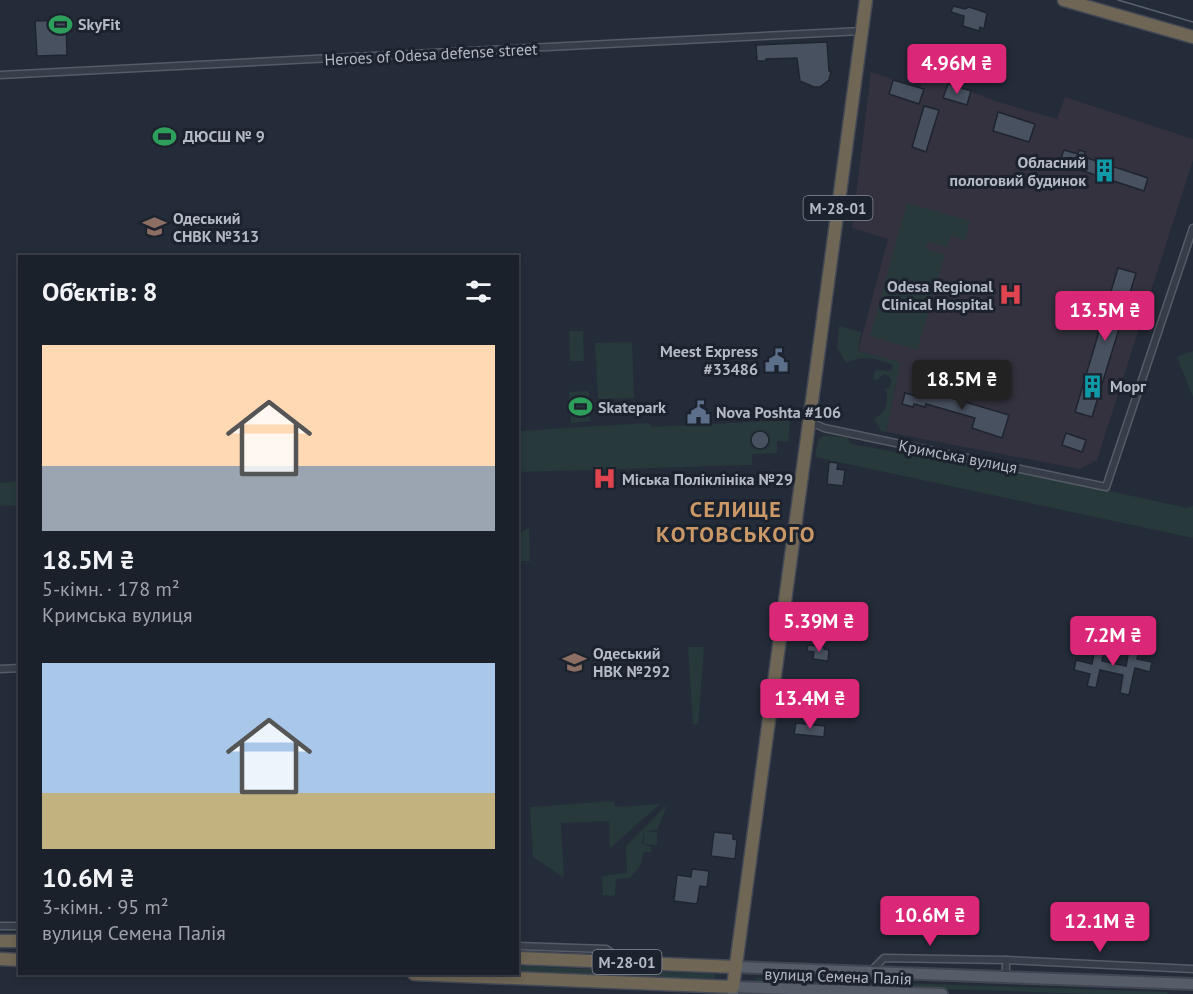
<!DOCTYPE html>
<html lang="uk">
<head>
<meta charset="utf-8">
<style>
	:root { --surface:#1b212b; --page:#282e37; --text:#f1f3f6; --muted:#a0a3a9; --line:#393e47; --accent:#db2777 }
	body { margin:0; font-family:"PT Sans",sans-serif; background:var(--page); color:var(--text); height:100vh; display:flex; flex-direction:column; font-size:22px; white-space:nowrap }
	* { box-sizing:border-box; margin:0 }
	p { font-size:20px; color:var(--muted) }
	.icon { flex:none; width:33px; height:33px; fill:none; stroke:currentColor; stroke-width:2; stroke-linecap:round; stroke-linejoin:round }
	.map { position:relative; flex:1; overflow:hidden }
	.sheet { position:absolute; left:18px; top:255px; width:501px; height:720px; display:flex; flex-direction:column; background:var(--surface); border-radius:0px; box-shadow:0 3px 9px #0003,0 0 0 2px var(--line) }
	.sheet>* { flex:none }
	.price { position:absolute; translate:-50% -51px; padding:0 14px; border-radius:6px; background:var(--accent); color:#fff; font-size:20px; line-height:39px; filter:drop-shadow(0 2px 3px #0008) }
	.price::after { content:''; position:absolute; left:50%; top:36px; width:18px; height:14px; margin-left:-9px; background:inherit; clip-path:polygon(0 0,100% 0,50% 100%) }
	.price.active { background:#222; color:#fff }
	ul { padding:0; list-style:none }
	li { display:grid; align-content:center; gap:12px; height:318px; padding:0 24px }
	li span { display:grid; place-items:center; height:186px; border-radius:0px; color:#555 }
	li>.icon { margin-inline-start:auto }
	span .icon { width:108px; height:108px; fill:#fffc; stroke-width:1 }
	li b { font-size:26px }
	h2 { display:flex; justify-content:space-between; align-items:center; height:72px; padding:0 24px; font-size:26px }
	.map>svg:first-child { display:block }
	.medical { fill:#34323e }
	.green { fill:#27393b }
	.building { fill:#485160; stroke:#1f2530; stroke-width:1.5 }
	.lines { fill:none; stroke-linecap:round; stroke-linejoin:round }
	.street-casing { stroke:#565c67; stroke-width:9 }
	.primary-casing { stroke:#414752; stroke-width:14 }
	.highway-casing { stroke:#434954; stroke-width:15 }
	.street { stroke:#373e49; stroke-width:6 }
	.primary { stroke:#565d69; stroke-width:10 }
	.highway { stroke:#6f6655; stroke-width:12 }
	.tram { stroke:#5a6270; stroke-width:1.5 }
	.labels { text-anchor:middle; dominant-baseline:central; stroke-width:6; stroke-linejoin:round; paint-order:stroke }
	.shield { fill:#1d232e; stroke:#868c98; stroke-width:1.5 }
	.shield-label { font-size:15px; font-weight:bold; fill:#b3b9c5 }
	.poi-label { font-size:16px; font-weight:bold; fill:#b3b9c5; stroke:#1d232e; text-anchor:start }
	.street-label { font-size:16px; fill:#b3b9c5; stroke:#1d232e }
	.district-label { font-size:22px; font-weight:bold; letter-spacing:1.5px; fill:#cb9968; stroke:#1d232e }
</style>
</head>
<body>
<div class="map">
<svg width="1193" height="994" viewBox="0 0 1193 994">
	<rect width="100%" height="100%" fill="#242c39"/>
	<polygon class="medical" points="871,72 920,88 925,74 998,102 1057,119 1065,97 1193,139 1193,160 1097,460 1080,469 886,432 900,362 858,351 888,239 852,228"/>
	<g class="green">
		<polygon points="907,203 970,221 965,240 951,236 947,247 928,242 926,249 945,255 917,350 870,336"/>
		<path d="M839,326L861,332L858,351L900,362L886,432L881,431L874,419C886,413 890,402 885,389L890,387L892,381L889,376L884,374L877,380L873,379L876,370L891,371L893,365C877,359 865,354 846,363L837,347Z"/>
		<polygon points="569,331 583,331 584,361 570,361"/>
		<polygon points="632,342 634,398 598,399 595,343"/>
		<polygon points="1193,351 1193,397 1177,357"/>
		<polygon points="589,391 590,421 571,423 569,392"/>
		<polygon points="790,420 788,442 777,441 777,453 752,454 752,465 518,472 518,431 648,423 653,427"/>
		<polygon points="826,435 847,438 851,444 946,461 950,456 1187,508 1193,506 1193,538 815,457 818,439"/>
		<polygon points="19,481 19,505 0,506 0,483"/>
		<polygon points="529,527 530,561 518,561 518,535"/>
		<polygon points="688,647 704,647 698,725 693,724"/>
		<polygon points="614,801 615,807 660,804 610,848 609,821 561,823 564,878 533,857 530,807"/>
		<polygon points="667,805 657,830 645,831 657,832 657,845 644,844 644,831 642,844 651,847 651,852 644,852 640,866 630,878 616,879 615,896 603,895 602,876 627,873 626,846"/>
		<polygon points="518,966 715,974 714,979 518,971"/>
		<polygon points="756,978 1167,992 1168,994 1093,994 756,983"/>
	</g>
	<g class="building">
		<polygon points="953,6 965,9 969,7 987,13 984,29 980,27 979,31 963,26 964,16 951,12"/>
		<polygon points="66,20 67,55 37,56 35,21"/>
		<polygon points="827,42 829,71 831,71 829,80 820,87 814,87 800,81 797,58 766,59 766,61 757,61 756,45"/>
		<polygon points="893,80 924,89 919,104 889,94"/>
		<polygon points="948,84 971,91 967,105 943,98"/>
		<polygon points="924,106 939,110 926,152 912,147"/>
		<polygon points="998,112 1035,124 1029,142 993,131"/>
		<polygon points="1064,150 1078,154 1079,150 1085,152 1084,157 1148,178 1144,191 1059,163"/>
		<polygon points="1118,268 1136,273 1092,417 1075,412"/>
		<polygon points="918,388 1009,415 1002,438 972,428 975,418 926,404 925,407 914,404 913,407 902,404 905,393 916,396"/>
		<circle cx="760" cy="440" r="9"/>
		<polygon points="1066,433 1086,440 1082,452 1062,445"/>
		<polygon points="829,462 838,463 837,469 845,470 843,486 827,484"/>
		<polygon points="1097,638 1107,640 1102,661 1126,666 1130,645 1140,647 1137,659 1152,662 1150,672 1135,668 1129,695 1120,693 1123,675 1100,670 1096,688 1087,686 1090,674 1074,670 1076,660 1092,664"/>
		<polygon points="808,645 824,647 824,649 829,650 828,661 813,659 814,652 807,651"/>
		<polygon points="796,723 825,726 824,737 794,734"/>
		<polygon points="714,832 733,834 733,839 737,840 735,859 711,856"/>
		<polygon points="692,869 709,871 707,887 700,886 697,904 674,901 677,875 691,877"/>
	</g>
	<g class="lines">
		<defs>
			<g id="street">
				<polyline points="0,75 862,31"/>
				<polyline points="811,422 824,428 1106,487 1193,228"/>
				<polyline points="0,669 20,668"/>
				<polyline points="0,926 20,926"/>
				<polyline points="518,946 606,949 621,960"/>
				<polyline points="1006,960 1006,978"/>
				<polyline points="870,972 884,958 1006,960 1193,969"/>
			</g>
			<g id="primary">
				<polyline points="736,967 1193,984"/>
				<polyline points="733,994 733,987 942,994"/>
			</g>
			<g id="highway">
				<polyline points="1064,0 1193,37"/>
				<polyline points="0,941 20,941"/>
				<polyline points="518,958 736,967"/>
				<polyline points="0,959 20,960"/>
				<polyline points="414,974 733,987 866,0"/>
			</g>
		</defs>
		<use href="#street" class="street-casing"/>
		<use href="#primary" class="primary-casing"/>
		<use href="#highway" class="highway-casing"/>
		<use href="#street" class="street"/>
		<use href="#primary" class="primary"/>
		<use href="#highway" class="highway"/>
		<polyline class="tram" points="1118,0 1193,22"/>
	</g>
	<defs>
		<symbol id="stadium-bare" viewBox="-9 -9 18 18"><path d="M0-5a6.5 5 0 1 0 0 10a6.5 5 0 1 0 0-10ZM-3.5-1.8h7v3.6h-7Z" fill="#2e9e5b" stroke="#1d232e" stroke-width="2.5" paint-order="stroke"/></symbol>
		<symbol id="building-bare" viewBox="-9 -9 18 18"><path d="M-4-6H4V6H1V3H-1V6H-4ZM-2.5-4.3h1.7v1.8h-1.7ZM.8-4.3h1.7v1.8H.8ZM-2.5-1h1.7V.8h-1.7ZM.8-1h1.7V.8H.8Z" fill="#0f9aa8" stroke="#1d232e" stroke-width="2.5" paint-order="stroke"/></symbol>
		<symbol id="school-bare" viewBox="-9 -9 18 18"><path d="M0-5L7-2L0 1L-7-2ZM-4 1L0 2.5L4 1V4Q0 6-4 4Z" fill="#8d6e63" stroke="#1d232e" stroke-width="2.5" paint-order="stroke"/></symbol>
		<symbol id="hospital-bare" viewBox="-9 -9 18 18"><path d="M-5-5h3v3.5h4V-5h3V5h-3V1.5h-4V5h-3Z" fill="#e0444e" stroke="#1d232e" stroke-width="2.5" paint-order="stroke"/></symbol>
		<symbol id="civic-bare" viewBox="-9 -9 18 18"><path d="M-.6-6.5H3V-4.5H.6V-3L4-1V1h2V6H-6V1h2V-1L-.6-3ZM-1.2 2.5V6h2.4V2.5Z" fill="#5c6f8a" stroke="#1d232e" stroke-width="2.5" paint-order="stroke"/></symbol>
	</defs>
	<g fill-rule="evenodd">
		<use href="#stadium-bare" x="44" y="8" width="33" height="33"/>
		<use href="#stadium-bare" x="148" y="120" width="33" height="33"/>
		<use href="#building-bare" x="1088" y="154" width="33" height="33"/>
		<use href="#school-bare" x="138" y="210" width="33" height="33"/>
		<use href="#hospital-bare" x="994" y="278" width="33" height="33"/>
		<use href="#civic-bare" x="760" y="344" width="33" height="33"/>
		<use href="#building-bare" x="1076" y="370" width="33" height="33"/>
		<use href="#stadium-bare" x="564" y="390" width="33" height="33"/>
		<use href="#civic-bare" x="682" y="396" width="33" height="33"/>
		<use href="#hospital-bare" x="588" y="462" width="33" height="33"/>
		<use href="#school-bare" x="558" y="646" width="33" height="33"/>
	</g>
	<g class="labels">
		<g class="shield">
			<rect x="803.5" y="196" width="69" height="24" rx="4.5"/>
			<rect x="592.5" y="950" width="69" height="24" rx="4.5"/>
		</g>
		<g class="shield-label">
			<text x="838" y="208">М-28-01</text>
			<text x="627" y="962">М-28-01</text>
		</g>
		<g class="poi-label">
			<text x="78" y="24">SkyFit</text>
			<text x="183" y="136">ДЮСШ № 9</text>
			<text x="1086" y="162" text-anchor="end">Обласний<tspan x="1086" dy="18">пологовий будинок</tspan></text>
			<text x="173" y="218">Одеський<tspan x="173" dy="18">СНВК №313</tspan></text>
			<text x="993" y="286" text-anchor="end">Odesa Regional<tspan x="993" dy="18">Clinical Hospital</tspan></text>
			<text x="758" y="351" text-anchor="end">Meest Express<tspan x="758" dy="18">#33486</tspan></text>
			<text x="1110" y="386">Морг</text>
			<text x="598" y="407">Skatepark</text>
			<text x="716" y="412">Nova Poshta #106</text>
			<text x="622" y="479">Міська Поліклініка №29</text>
			<text x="593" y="653">Одеський<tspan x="593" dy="18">НВК №292</tspan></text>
		</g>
		<g class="street-label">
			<text transform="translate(431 54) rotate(-3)">Heroes of Odesa defense street</text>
			<text transform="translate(958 456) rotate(11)">Кримська вулиця</text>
			<text transform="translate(838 976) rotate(2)">вулиця Семена Палія</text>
		</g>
		<g class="district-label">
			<text x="736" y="509">СЕЛИЩЕ<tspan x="736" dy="25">КОТОВСЬКОГО</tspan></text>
		</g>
	</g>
</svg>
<b class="price" style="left:957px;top:95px">4.96M ₴</b>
<b class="price" style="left:1105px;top:342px">13.5M ₴</b>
<b class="price active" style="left:962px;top:411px">18.5M ₴</b>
<b class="price" style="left:819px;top:653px">5.39M ₴</b>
<b class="price" style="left:1113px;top:667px">7.2M ₴</b>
<b class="price" style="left:810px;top:730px">13.4M ₴</b>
<b class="price" style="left:930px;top:947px">10.6M ₴</b>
<b class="price" style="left:1100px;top:953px">12.1M ₴</b>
<section class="sheet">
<h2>Об’єктів: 8<svg class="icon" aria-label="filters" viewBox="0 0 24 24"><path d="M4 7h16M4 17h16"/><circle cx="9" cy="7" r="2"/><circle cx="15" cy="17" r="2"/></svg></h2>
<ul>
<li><span style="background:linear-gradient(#ffd9b3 65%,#9aa5b1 0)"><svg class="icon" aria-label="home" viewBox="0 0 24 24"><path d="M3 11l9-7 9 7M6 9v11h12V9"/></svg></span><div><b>18.5M ₴</b><p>5-кімн. · 178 m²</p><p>Кримська вулиця</p></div></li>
<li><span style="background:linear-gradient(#a9c7e8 70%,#c2b280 0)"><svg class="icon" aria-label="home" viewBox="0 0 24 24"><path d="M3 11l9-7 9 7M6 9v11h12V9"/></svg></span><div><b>10.6M ₴</b><p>3-кімн. · 95 m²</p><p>вулиця Семена Палія</p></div></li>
</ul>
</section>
</div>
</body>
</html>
